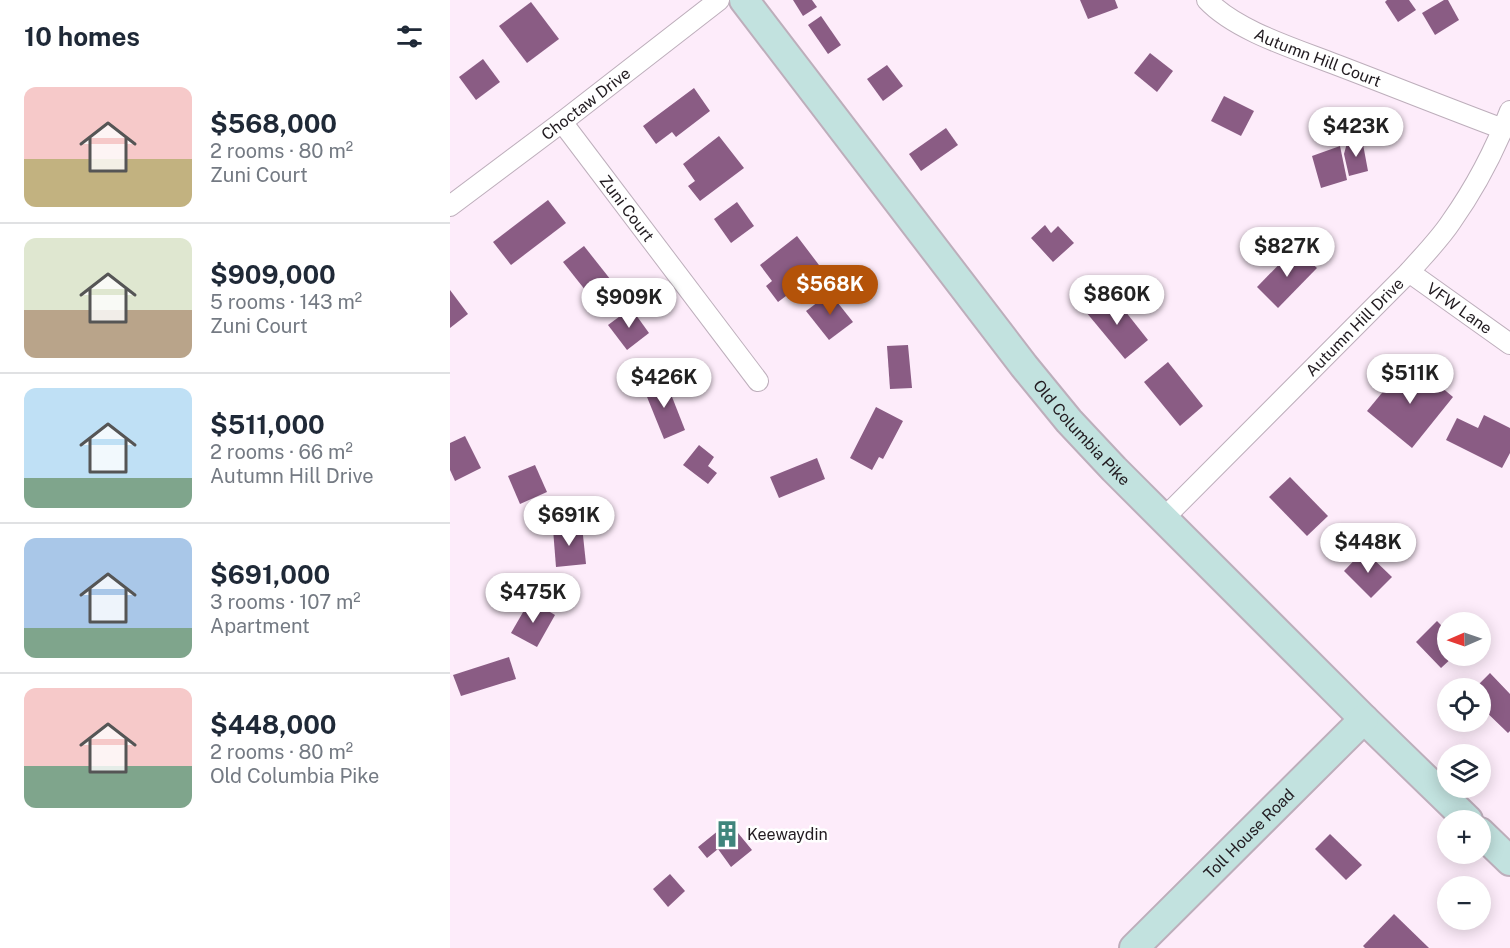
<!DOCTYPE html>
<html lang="en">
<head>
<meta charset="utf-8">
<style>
	:root { --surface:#fff; --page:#f2f2f3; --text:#1f2937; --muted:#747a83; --line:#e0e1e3; --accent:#b45309 }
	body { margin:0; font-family:"Public Sans",sans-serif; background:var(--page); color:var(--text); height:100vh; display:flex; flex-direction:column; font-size:22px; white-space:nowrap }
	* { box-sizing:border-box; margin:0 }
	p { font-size:20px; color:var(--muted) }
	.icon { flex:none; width:33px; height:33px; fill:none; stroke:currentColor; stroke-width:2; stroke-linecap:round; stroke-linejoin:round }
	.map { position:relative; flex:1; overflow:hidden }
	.drawer { display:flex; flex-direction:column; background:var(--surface); width:450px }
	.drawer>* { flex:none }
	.needle { width:39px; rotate:268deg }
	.tools { position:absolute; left:987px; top:612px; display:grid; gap:12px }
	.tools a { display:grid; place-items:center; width:54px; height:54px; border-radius:50%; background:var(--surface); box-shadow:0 3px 15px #0003; font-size:30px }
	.price { position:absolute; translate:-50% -51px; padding:0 14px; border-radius:21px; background:#fff; color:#222; font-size:20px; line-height:39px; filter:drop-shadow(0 2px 3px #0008) }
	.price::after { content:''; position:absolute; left:50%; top:36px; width:18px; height:14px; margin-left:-9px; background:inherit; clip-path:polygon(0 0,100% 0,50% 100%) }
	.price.selected { background:var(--accent); color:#fff }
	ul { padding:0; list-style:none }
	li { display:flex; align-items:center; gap:18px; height:150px; padding:0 24px }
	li+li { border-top:2px solid var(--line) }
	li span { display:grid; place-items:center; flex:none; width:168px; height:120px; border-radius:12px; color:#555 }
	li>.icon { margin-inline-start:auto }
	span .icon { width:72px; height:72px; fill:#fffc; stroke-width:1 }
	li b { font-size:26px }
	h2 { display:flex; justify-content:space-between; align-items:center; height:72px; padding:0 24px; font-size:26px }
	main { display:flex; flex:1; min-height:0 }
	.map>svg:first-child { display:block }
	.building { fill:#8a5c84 }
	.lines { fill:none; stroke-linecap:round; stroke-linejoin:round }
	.street-casing { stroke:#bdaebb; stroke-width:22 }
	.secondary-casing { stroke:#bdaebb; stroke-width:32 }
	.street { stroke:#fff; stroke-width:20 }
	.secondary { stroke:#c2e2df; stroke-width:28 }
	.labels { text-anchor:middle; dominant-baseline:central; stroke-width:5; stroke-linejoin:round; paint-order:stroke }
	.street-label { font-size:16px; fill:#211b20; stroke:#fff }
	.poi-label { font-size:16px; fill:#211b20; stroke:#fff; text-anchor:start }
</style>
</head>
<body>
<main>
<section class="drawer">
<h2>10 homes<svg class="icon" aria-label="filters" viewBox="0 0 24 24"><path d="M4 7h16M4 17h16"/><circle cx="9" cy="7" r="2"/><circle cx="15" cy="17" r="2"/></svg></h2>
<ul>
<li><span style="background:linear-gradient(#f6c9c9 60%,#c2b280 0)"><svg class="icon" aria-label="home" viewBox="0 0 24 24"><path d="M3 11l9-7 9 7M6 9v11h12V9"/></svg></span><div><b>$568,000</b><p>2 rooms · 80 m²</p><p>Zuni Court</p></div></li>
<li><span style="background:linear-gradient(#dfe7d0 60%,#b9a48a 0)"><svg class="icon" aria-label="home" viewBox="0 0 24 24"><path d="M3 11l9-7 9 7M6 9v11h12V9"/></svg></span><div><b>$909,000</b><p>5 rooms · 143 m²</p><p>Zuni Court</p></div></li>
<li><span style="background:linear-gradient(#bfe0f5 75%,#7fa58c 0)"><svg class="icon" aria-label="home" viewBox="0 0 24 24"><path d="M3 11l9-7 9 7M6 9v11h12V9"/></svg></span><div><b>$511,000</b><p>2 rooms · 66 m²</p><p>Autumn Hill Drive</p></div></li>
<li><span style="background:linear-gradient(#a9c7e8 75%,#7fa58c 0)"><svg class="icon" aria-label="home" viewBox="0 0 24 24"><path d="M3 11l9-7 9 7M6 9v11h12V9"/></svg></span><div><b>$691,000</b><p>3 rooms · 107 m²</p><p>Apartment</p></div></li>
<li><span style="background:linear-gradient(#f6c9c9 65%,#7fa58c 0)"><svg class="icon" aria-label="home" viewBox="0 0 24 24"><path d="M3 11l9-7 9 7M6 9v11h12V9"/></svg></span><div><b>$448,000</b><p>2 rooms · 80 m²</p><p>Old Columbia Pike</p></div></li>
</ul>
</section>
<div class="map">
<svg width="1060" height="948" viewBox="0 0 1060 948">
	<rect width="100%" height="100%" fill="#fdecfa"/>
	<g class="building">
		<polygon points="343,0 362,0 367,7 353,16"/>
		<polygon points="630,0 665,0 668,8 638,19"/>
		<polygon points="937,0 959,0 966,10 948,22 935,2"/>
		<polygon points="994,0 998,0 1009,20 985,35 972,13"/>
		<polygon points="81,2 109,39 77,63 49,26"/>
		<polygon points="371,16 391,45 378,54 358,25"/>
		<polygon points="700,53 723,71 707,92 684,73"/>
		<polygon points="33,59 50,82 26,100 9,77"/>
		<polygon points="437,65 453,86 433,101 417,79"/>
		<polygon points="244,88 260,111 226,137 222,132 206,144 193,126"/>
		<polygon points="774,96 804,111 791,136 761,121"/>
		<polygon points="496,128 508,145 471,171 459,154"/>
		<polygon points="269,136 294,168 250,201 238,186 245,181 233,164"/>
		<polygon points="912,139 918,171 899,176 894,154 897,143"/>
		<polygon points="890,146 897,180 871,188 862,156"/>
		<polygon points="98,200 116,223 61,265 43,242"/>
		<polygon points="287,202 304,226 281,243 264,219"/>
		<polygon points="595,225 601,233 608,226 624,243 603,262 581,238"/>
		<polygon points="347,236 372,269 328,302 316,286 322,281 310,265"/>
		<polygon points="134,246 168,289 147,305 113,262"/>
		<polygon points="845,248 867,268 828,308 807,287"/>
		<polygon points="0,290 18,314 0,328"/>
		<polygon points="660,292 698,340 675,359 636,312"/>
		<polygon points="380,293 403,322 379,340 356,311"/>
		<polygon points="181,308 199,333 177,350 158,325"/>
		<polygon points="458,345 462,388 440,389 437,346"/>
		<polygon points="718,362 753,406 730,426 694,382"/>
		<polygon points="950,371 972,371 1003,397 962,448 917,411"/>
		<polygon points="215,379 235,430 214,439 193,387"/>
		<polygon points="426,407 453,421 433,459 429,457 422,470 400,458"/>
		<polygon points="1034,415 1060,428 1060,453 1052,468 996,440 1007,418 1028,428"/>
		<polygon points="15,436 31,468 5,481 0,470 0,443"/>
		<polygon points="249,445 264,457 258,466 267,473 258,484 233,465"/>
		<polygon points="367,458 375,479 329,498 320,477"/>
		<polygon points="85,465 97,492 70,504 58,476"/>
		<polygon points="840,477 878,516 857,536 819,497"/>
		<polygon points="132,526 136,564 106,567 103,529"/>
		<polygon points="914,550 942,577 921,598 894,571"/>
		<polygon points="80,600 105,615 87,647 61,633"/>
		<polygon points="987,621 998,632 998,656 1004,656 991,668 966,642"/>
		<polygon points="59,657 66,679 11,696 3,675"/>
		<polygon points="1040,673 1060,694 1060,731 1058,733 1030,706 1030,688 1025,688"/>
		<polygon points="279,822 302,850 281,867 268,849 257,858 248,847"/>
		<polygon points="880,834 912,865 896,880 865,849"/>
		<polygon points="220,874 235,891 218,907 203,889"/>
		<polygon points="944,914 979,948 915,948 913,946"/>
	</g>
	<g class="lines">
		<defs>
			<g id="street">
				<path id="s1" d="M757,0C786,31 846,49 887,65C942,86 997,108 1053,129"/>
				<path id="s2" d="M112,122L308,381"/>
				<path id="s3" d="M0,206L112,122L269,0"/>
				<path id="s4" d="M959,272L1060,344"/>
				<path id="s5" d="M714,518L959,272C973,256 989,240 1001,222C1025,188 1045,150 1060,111"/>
			</g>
			<g id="secondary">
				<path id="s6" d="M294,0L574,366L619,421L664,469L914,719L1018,820"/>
				<polyline points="1030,832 1060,861"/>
				<path id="s7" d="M684,948L914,719"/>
			</g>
		</defs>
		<use href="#street" class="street-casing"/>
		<use href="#secondary" class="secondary-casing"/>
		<use href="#street" class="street"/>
		<use href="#secondary" class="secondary"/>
	</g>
	<defs>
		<symbol id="building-bare" viewBox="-9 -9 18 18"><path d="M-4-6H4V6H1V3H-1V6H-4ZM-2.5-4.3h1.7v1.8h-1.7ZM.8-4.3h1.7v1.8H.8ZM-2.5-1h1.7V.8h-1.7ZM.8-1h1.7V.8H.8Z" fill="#3f857c" stroke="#fff" stroke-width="2.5" paint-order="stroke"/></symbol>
	</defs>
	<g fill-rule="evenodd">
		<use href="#building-bare" x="258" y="815" width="38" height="38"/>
	</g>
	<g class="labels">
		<g class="street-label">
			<text stroke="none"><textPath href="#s1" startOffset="126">Autumn Hill Court</textPath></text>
			<text stroke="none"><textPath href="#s3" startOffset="170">Choctaw Drive</textPath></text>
			<text stroke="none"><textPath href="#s2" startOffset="108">Zuni Court</textPath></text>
			<text stroke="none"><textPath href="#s4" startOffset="62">VFW Lane</textPath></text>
			<text stroke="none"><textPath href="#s5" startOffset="270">Autumn Hill Drive</textPath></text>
			<text stroke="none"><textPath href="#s6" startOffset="549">Old Columbia Pike</textPath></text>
			<text stroke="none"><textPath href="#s7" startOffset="162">Toll House Road</textPath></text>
		</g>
		<g class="poi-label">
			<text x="297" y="834">Keewaydin</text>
		</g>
	</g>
</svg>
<div class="tools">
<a><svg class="needle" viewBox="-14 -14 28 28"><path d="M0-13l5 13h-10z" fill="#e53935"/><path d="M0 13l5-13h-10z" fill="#747a83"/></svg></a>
<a><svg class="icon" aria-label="locate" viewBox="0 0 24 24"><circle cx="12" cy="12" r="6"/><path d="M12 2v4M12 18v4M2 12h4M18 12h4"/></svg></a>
<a><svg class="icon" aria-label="layers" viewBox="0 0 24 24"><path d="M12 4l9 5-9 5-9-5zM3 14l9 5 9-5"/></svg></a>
<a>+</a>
<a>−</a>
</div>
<b class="price" style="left:906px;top:158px">$423K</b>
<b class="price" style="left:837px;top:278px">$827K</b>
<b class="price selected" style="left:380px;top:316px">$568K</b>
<b class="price" style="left:667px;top:326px">$860K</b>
<b class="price" style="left:179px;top:329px">$909K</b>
<b class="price" style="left:960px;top:405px">$511K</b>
<b class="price" style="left:214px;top:409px">$426K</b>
<b class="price" style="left:119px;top:547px">$691K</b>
<b class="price" style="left:918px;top:574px">$448K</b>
<b class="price" style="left:83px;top:624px">$475K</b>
</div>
</main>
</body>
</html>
